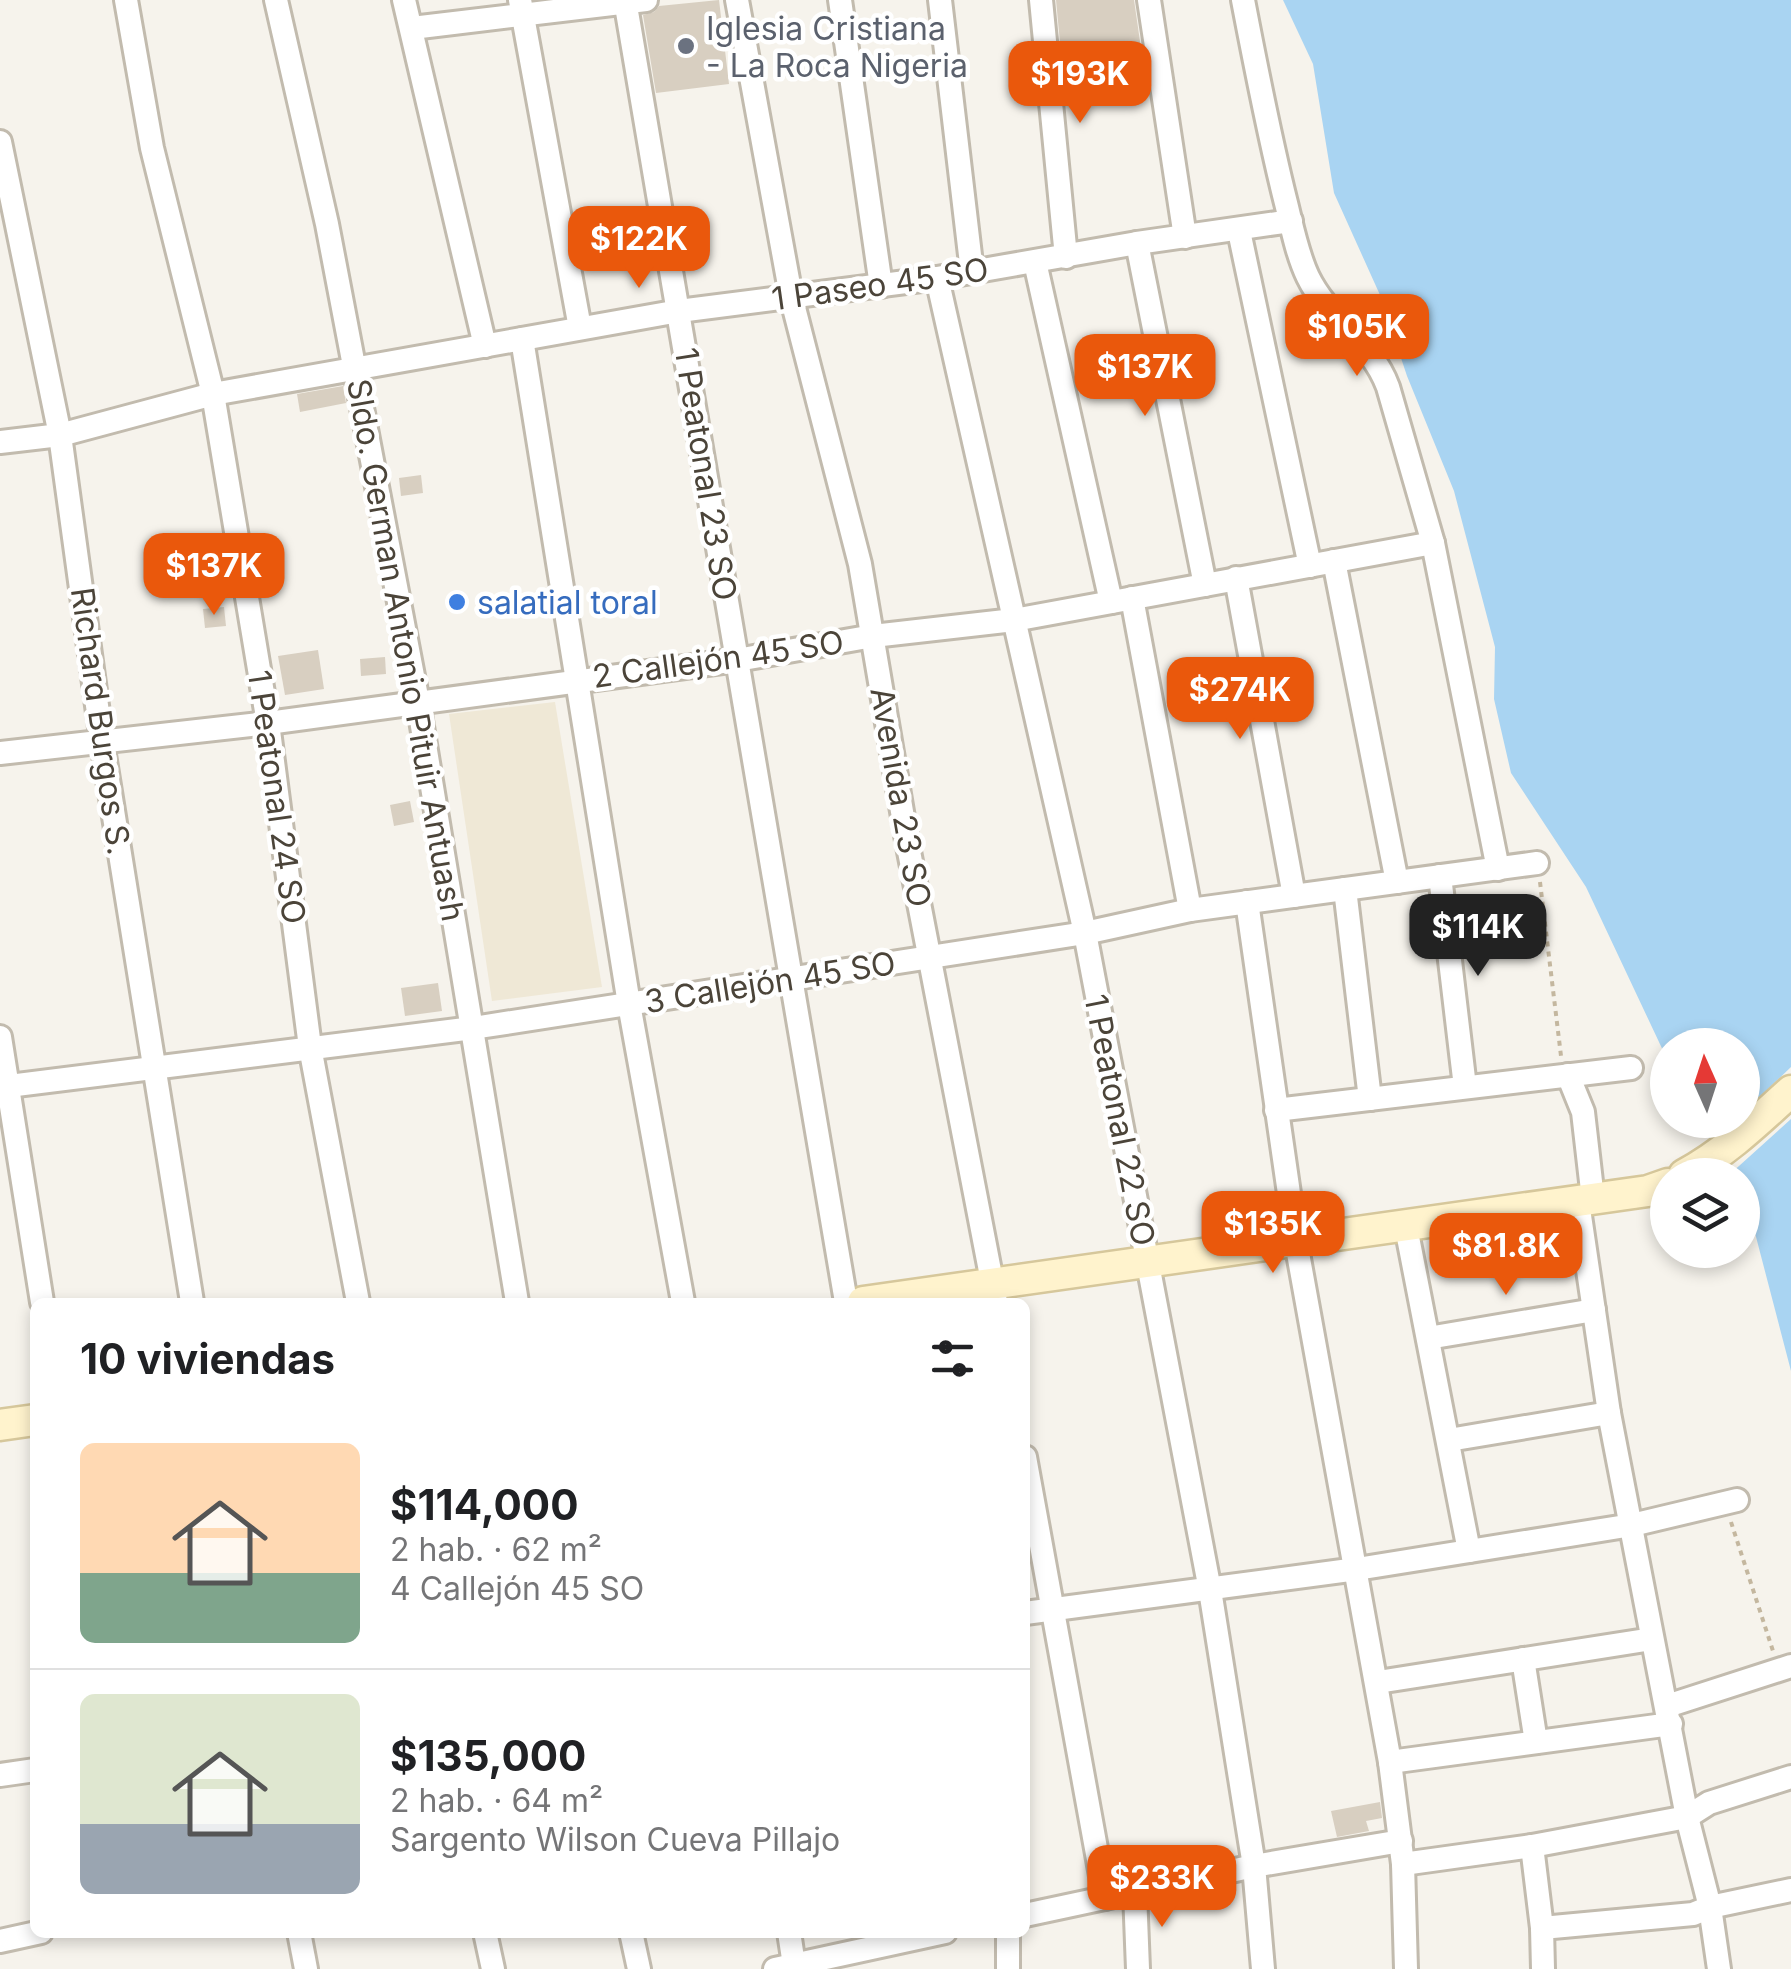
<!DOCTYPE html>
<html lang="es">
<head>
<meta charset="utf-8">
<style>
	:root { --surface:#fff; --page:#f6f6f6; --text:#202124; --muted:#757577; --line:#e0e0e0; --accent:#ea580c }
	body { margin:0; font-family:Inter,sans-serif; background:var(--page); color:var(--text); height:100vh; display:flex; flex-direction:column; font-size:38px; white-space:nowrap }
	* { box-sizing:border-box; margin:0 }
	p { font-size:32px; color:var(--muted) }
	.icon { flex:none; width:55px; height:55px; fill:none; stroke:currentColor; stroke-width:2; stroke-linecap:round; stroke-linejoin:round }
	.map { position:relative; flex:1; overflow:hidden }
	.details { position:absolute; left:30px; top:1298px; width:1000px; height:640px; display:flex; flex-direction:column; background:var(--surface); border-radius:15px; box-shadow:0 5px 15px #0003 }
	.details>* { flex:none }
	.needle { width:65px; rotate:357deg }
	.tools { position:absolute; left:1650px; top:1028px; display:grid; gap:20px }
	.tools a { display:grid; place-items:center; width:110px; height:110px; border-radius:50%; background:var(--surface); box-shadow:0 5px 15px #0003; font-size:50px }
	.price { position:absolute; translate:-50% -85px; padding:0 22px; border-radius:20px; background:var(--accent); color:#fff; font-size:32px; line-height:65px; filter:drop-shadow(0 2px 5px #0008) }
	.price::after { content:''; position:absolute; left:50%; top:60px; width:30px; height:22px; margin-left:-15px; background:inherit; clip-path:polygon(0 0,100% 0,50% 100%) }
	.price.current { background:#222; color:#fff }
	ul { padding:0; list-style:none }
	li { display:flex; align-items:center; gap:30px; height:250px; padding:0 50px }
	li+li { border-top:2px solid var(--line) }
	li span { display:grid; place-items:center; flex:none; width:280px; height:200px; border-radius:15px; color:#555 }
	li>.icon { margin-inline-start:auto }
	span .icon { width:120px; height:120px; fill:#fffc; stroke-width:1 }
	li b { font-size:42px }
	h2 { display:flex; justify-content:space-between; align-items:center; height:120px; padding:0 50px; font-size:42px }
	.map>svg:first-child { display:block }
	.education { fill:#efe8d6 }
	.water { fill:#a9d4f2 }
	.pier { fill:#f6f3ec }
	.building { fill:#d8cfc1 }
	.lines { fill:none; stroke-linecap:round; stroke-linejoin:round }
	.street-casing { stroke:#c2bbae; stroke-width:28 }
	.secondary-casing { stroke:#d6c79b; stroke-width:35 }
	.path { stroke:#c4b79f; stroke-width:4; stroke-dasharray:5 5; stroke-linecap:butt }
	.street { stroke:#fff; stroke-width:22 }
	.secondary { stroke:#fff3cd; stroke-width:30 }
	.worship-dot { fill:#6b7280; stroke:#fff; stroke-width:4 }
	.shop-dot { fill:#3f7fe0; stroke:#fff; stroke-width:4 }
	.labels { text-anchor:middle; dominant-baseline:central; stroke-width:9; stroke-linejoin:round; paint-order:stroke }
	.worship-label { font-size:32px; fill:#5b616d; stroke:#fff; text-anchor:start }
	.street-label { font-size:32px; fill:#4b4439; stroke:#fff }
	.shop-label { font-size:32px; fill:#366cbe; stroke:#fff; text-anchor:start }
</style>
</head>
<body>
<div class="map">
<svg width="1791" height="1969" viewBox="0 0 1791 1969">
	<rect width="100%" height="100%" fill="#f6f3ec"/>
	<polygon class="education" points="555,702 602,987 492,1001 449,714"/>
	<polygon class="water" points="1283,0 1791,0 1791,1371 1743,1187 1742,1175 1735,1175 1697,1120 1742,1120 1742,1045 1668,1045 1667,1059 1586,887 1511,773 1494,699 1495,647 1454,491 1407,376 1380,295 1334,193 1313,64"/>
	<polygon class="pier" points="1791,1067 1791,1119 1729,1175 1708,1144 1735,1120 1742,1120 1743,1113"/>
	<g class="building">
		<polygon points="719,0 729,84 656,93 643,15 654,12 659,6"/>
		<polygon points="1056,0 1134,0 1145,76 1064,85"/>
		<polygon points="343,386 346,403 300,412 297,394"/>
		<polygon points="421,475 423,493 401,496 399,478"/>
		<polygon points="224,607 226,626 205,628 203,609"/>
		<polygon points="318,650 324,689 285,695 278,656"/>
		<polygon points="385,657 386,674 361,676 360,659"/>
		<polygon points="410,801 414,822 394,826 390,805"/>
		<polygon points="438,983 442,1011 405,1016 401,988"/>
		<polygon points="1380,1802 1382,1818 1366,1821 1369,1831 1337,1837 1331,1811"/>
	</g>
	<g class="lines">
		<defs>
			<g id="street">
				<polyline points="126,0 152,148 213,394 268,723 310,1047 358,1302"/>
				<polyline points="276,0 327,224 418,702 517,1302"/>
				<polyline points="404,0 485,346"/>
				<polyline points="520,0 580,328"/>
				<polyline points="625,0 846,1302"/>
				<polyline points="737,0 791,296 860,564 907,841 996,1302"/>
				<polyline points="840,0 881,286"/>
				<polyline points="940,0 972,272"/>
				<polyline points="1041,0 1066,257"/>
				<polyline points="1149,0 1185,237"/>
				<path d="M1243,0C1256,68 1269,136 1286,203C1292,227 1297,254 1308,277C1329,320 1371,341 1388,387L1433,543L1498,869"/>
				<polyline points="412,28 646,0"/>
				<polyline points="0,142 60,435 102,742 192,1302"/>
				<polyline points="1239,231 1310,566"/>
				<polyline points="1137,243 1205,585"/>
				<polyline points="1035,262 1111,602"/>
				<polyline points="937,278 1085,933 1210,1590 1254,1866 1263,1969"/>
				<polyline points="522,339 629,1004 683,1302"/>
				<polyline points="0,442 60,435 213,394 679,311 937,278 1137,243 1291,221"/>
				<polyline points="1334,561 1397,882"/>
				<polyline points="1236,578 1294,896"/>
				<polyline points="1132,598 1190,910"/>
				<polyline points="0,753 268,723 737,660 873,636 1014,620 1433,543"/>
				<polyline points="1440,876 1465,1087"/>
				<polyline points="1345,889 1370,1099"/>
				<polyline points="1247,902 1296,1242 1390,1762 1403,1864 1406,1969"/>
				<polyline points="0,1037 42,1302"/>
				<polyline points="1568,1075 1583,1112 1593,1199"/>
				<polyline points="0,1087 473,1028 1085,933 1190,910 1537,863"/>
				<polyline points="1276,1110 1631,1068"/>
				<polyline points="1578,1202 1609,1413 1687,1817 1710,1907 1719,1969"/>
				<polyline points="1406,1227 1469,1551"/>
				<polyline points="1428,1338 1594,1310"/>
				<polyline points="1449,1440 1609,1413"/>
				<polyline points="1025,1457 1105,1898"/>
				<polyline points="1025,1613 1357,1569 1632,1525 1737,1500"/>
				<polyline points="1523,1659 1536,1742"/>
				<polyline points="1378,1682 1652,1639"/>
				<polyline points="1667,1706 1791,1666"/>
				<polyline points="1390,1762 1671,1724"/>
				<polyline points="0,1775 35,1770"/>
				<polyline points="1532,1846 1542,1928 1543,1969"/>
				<polyline points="1403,1864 1532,1846 1687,1817 1709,1803 1791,1777"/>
				<polyline points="1135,1892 1138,1969"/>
				<polyline points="1025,1915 1254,1866 1401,1841"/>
				<polyline points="1542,1928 1693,1914 1710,1907 1791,1890"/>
				<polyline points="299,1932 306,1969"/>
				<polyline points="485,1932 493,1969"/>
				<polyline points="631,1932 639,1969"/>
				<polyline points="789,1932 794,1965"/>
				<polyline points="0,1941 41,1932"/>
				<polyline points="775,1969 945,1932"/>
				<polyline points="1008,1969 1008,1932"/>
			</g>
			<g id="secondary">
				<path d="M1684,1175C1725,1153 1757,1122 1791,1091"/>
				<polyline points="863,1302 1648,1191 1668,1184"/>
				<polyline points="0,1425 35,1420"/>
			</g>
		</defs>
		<use href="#street" class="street-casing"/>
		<use href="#secondary" class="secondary-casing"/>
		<g class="path">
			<polyline points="1540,882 1561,1056"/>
			<polyline points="1731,1522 1773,1651"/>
		</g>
		<use href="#street" class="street"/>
		<use href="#secondary" class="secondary"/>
	</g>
	<circle class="worship-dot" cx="686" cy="46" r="10"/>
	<circle class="shop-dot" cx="457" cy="602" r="10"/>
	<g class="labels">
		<g class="worship-label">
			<text x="706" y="28">Iglesia Cristiana<tspan x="706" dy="37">- La Roca Nigeria</tspan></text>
		</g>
		<g class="street-label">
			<text transform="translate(880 284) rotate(-8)">1 Paseo 45 SO</text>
			<text transform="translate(706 474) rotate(81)">1 Peatonal 23 SO</text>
			<text transform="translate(406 650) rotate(80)">Sldo. German Antonio Pituir Antuash</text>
			<text transform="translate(718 659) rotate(-8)">2 Callejón 45 SO</text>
			<text transform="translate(101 721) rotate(82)">Richard Burgos S.</text>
			<text transform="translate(277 797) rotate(82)">1 Peatonal 24 SO</text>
			<text transform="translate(901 797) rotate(80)">Avenida 23 SO</text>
			<text transform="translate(770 982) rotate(-9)">3 Callejón 45 SO</text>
			<text transform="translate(1120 1120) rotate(79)">1 Peatonal 22 SO</text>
		</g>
		<g class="shop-label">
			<text x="477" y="602">salatial toral</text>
		</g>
	</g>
</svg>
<div class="tools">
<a><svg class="needle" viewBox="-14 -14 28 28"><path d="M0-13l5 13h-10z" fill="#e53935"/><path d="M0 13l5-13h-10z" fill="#757577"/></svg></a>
<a><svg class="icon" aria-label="layers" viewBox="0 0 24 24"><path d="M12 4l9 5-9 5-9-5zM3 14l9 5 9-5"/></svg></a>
</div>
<b class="price" style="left:1080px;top:126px">$193K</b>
<b class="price" style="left:639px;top:291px">$122K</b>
<b class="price" style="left:1357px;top:379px">$105K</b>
<b class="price" style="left:1145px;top:419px">$137K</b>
<b class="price" style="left:214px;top:618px">$137K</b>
<b class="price" style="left:1240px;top:742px">$274K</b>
<b class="price current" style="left:1478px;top:979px">$114K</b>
<b class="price" style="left:1273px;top:1276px">$135K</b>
<b class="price" style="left:1506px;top:1298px">$81.8K</b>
<b class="price" style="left:1162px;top:1930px">$233K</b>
<section class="details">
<h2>10 viviendas<svg class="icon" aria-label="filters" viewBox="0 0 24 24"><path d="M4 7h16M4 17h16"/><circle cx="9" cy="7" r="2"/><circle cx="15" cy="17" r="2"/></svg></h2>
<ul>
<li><span style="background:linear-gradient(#ffd9b3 65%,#7fa58c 0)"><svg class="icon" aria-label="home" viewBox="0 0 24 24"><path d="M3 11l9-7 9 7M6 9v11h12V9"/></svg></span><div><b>$114,000</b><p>2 hab. · 62 m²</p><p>4 Callejón 45 SO</p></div></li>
<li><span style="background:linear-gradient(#dfe7d0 65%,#9aa5b1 0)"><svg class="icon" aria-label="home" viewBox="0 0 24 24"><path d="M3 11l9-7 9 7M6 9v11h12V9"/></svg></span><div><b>$135,000</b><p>2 hab. · 64 m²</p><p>Sargento Wilson Cueva Pillajo</p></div></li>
</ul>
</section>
</div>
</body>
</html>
